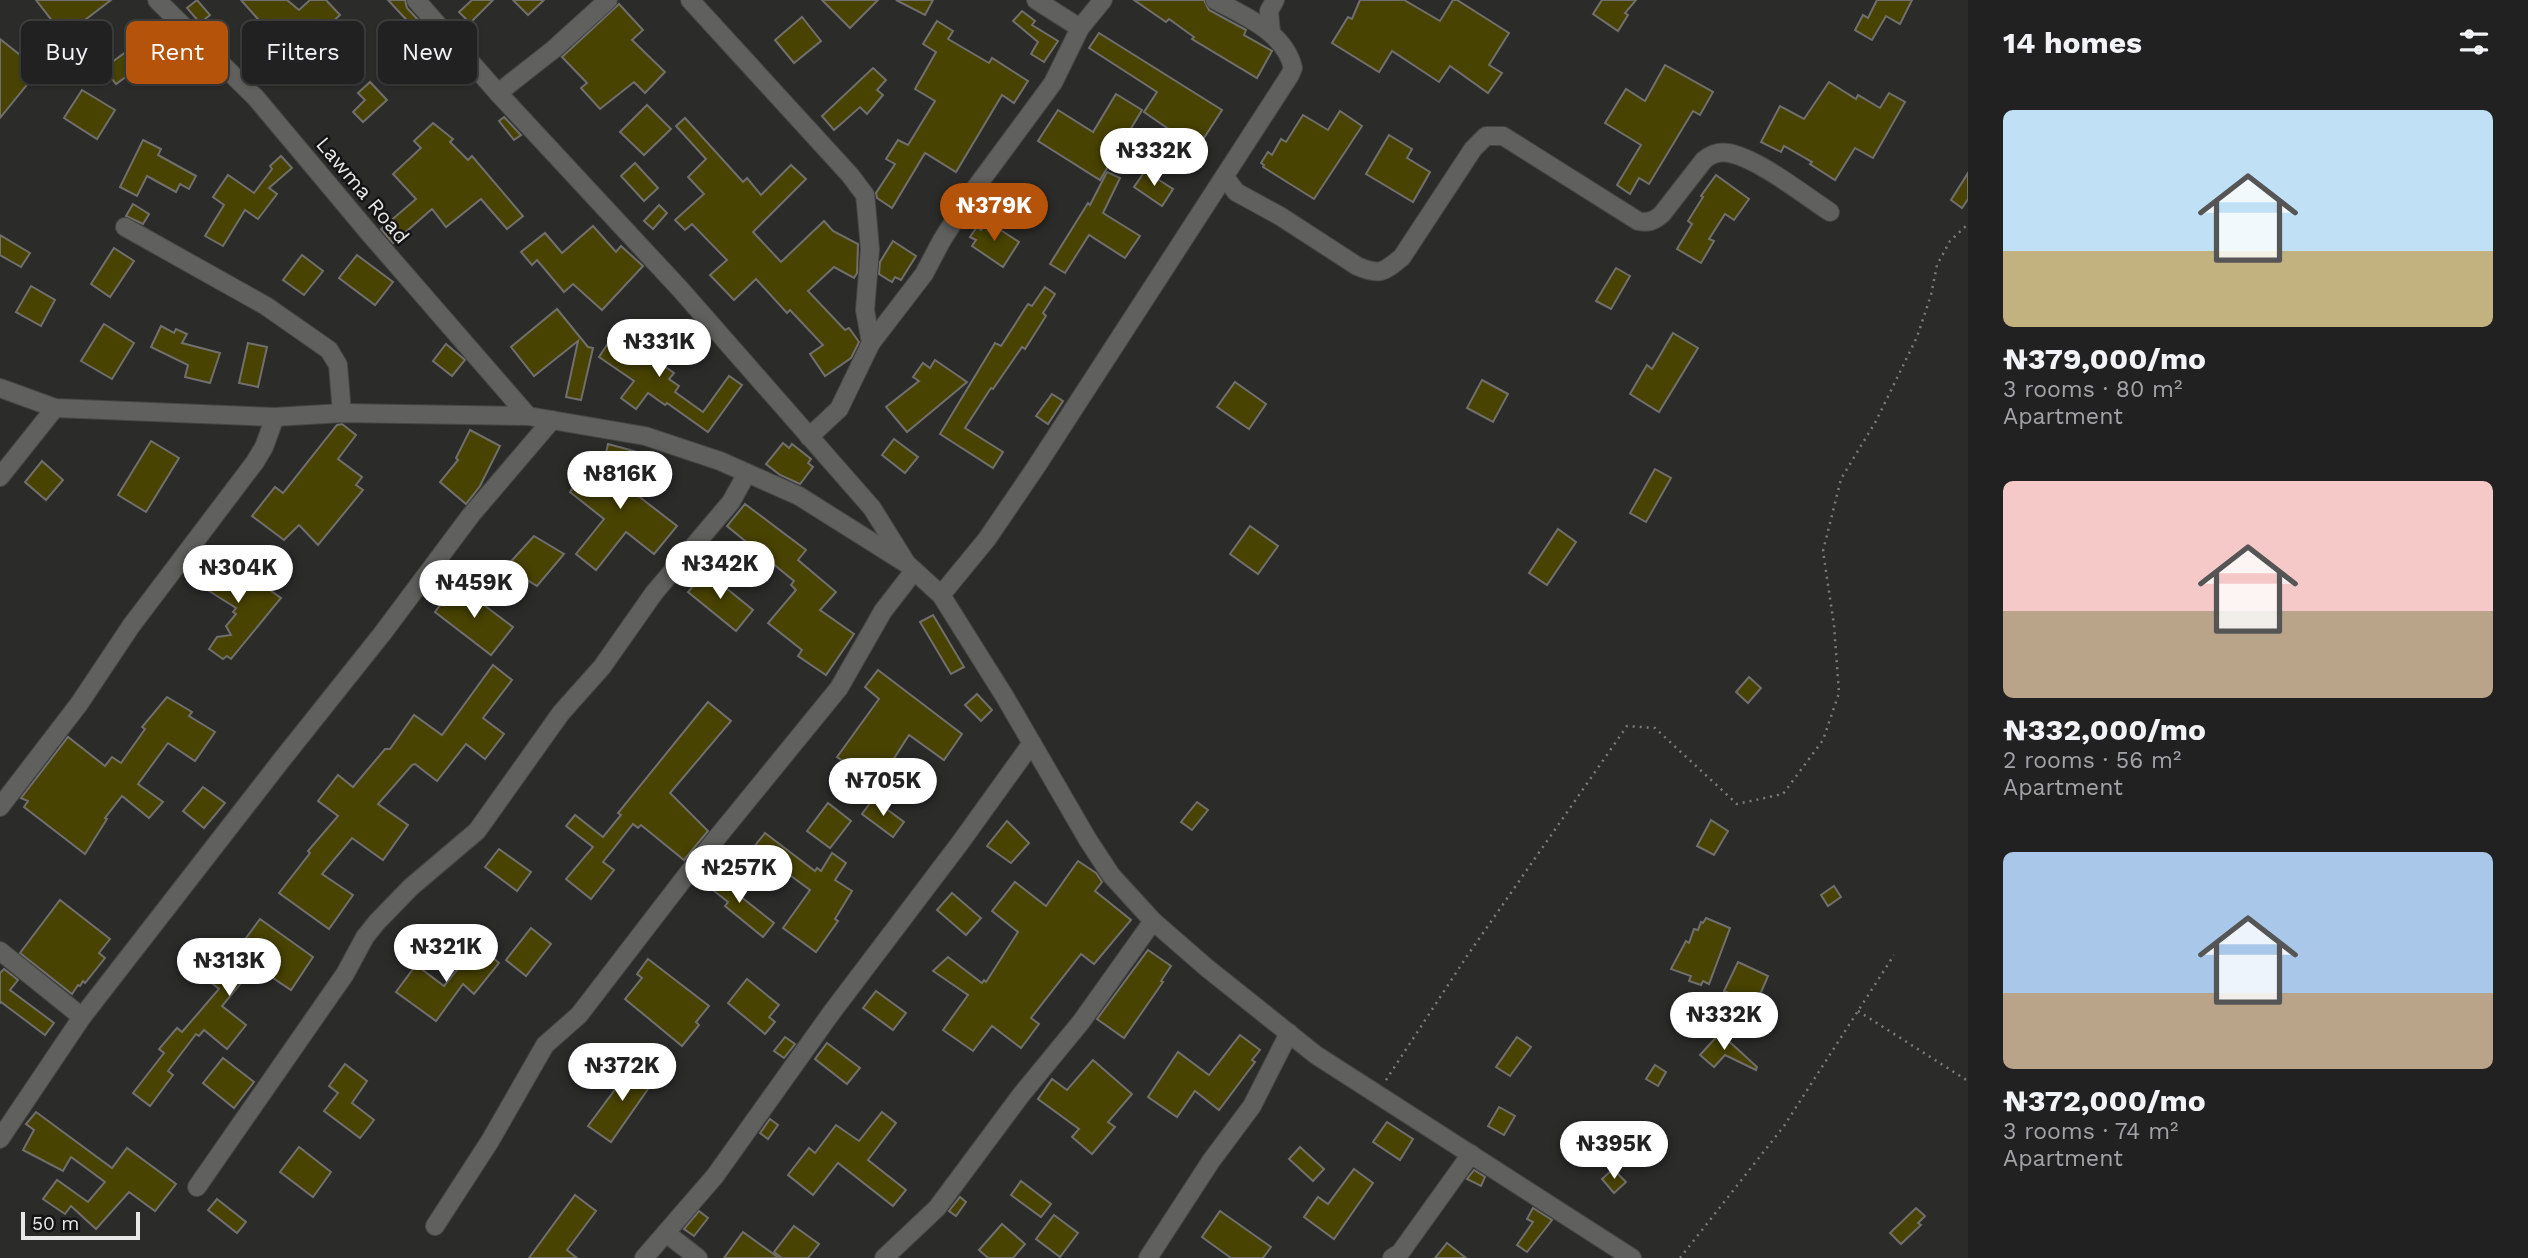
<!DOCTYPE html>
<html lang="en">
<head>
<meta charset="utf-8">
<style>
	:root { --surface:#202120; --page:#282929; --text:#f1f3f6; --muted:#a2a3a5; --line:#3d3e3e; --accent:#b45309 }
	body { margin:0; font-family:"Work Sans",sans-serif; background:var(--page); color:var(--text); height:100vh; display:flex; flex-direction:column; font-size:26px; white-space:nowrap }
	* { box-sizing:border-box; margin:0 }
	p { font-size:23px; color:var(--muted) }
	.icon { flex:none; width:38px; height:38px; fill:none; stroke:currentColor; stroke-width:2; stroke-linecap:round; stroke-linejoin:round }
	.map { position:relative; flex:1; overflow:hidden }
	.drawer { display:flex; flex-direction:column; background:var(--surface); width:560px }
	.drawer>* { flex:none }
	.hud { position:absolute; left:21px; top:21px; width:665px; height:63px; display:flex; gap:14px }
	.scale { position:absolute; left:21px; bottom:18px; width:119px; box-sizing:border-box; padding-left:7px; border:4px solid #e7e8e7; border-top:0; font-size:19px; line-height:24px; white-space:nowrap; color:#e7e8e7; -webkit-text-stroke:5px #131413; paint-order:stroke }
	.price { position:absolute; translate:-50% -60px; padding:0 16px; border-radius:24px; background:#fff; color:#222; font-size:23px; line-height:46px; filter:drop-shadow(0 2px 4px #0008) }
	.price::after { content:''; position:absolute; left:50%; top:42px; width:21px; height:16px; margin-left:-10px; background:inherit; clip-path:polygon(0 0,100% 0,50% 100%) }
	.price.current { background:var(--accent); color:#fff }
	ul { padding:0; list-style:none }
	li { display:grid; align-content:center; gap:14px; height:371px; padding:0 35px }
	li span { display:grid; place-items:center; height:217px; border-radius:10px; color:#555 }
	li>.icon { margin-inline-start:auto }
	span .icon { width:126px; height:126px; fill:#fffc; stroke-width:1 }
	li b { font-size:30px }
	h2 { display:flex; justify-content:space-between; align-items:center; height:84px; padding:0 35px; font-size:30px }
	.chip { padding:0 24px; border-radius:10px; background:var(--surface); box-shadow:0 2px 5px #0004,0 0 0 2px var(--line); font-size:24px; line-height:63px }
	.chip.current { background:var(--accent); color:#fff }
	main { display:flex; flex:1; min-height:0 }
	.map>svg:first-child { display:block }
	.building { fill:#484300; stroke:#706f6d; stroke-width:2 }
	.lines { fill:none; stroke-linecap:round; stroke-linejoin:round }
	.minor-casing { stroke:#464745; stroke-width:20 }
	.path { stroke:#7c7d7b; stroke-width:2.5; stroke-dasharray:2 5; stroke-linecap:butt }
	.minor { stroke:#60615f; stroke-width:18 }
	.labels { text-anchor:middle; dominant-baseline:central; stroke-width:5; stroke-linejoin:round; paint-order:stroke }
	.street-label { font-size:21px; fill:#e7e8e7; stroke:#131413 }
</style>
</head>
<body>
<main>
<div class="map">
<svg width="1968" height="1258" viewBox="0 0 1968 1258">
	<rect width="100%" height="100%" fill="#2b2c2a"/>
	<g class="building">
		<polygon points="36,0 111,0 64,36"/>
		<polygon points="197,0 210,15 200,23 187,8"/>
		<polygon points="241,0 287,0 299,10 310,0 326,0 340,15 319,34 325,40 300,63 288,50 265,70 252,55 273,36"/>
		<polygon points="388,0 405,0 407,8 421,23 415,29"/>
		<polygon points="472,0 493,0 470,23 459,12"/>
		<polygon points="513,0 544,0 528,15"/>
		<polygon points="822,0 878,0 850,28"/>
		<polygon points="896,0 933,0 925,15"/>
		<polygon points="1134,0 1204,0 1209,10 1246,30 1244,35 1272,51 1257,78 1192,39 1194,37 1169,19 1166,22"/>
		<polygon points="1360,0 1404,0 1440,21 1453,0 1457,0 1509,33 1489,65 1502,73 1488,93 1450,66 1439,82 1392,51 1379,72 1332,43 1348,17 1352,19"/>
		<polygon points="1602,0 1636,0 1625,13 1628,15 1618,31 1593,14"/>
		<polygon points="1877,0 1912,0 1900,24 1886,16 1872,40 1855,30 1863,15 1868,18"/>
		<polygon points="619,4 643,30 632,40 665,72 645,93 634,82 600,109 581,88 587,83 562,57"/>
		<polygon points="1022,11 1035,21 1032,25 1058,41 1044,62 1031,54 1038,42 1013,21"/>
		<polygon points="802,17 821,41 794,63 775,40"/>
		<polygon points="937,21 953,31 948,39 989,63 992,58 1028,81 1014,103 1002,95 956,172 925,153 892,208 877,198 876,193 895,164 886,159 898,140 908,145 935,101 915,89 936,52 923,44"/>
		<polygon points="1099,33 1222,110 1204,138 1199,135 1192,145 1144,112 1157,92 1089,48"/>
		<polygon points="0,39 39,70 0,118"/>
		<polygon points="130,49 142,65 116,84 104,68"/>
		<polygon points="1665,65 1713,92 1700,115 1693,111 1649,184 1639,178 1630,194 1617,185 1641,145 1605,123 1626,89 1645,101"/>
		<polygon points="873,68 886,80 877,90 883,95 867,114 860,107 834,130 822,116"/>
		<polygon points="370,82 387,100 363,122 353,112 365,100 358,93"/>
		<polygon points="1829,82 1856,99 1858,95 1880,108 1889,93 1905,102 1873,158 1855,148 1835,180 1810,164 1812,162 1784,146 1781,152 1761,142 1780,106 1804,119"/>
		<polygon points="82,90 115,110 97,139 64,118"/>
		<polygon points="1116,94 1142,110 1100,180 1038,141 1058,110 1093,132"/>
		<polygon points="647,105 671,129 644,155 620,132"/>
		<polygon points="1340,111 1362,126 1314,199 1263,167 1264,165 1261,163 1268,152 1272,155 1281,139 1286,142 1303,115 1328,130"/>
		<polygon points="504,117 521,135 514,140 499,121"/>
		<polygon points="685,118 743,182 747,178 761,195 791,165 806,179 753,232 781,262 824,221 833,231 858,244 857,273 854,278 834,267 808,291 845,330 849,328 859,342 851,358 825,376 810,354 823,345 790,310 787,313 756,279 734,300 710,275 727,260 692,224 685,230 675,220 704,194 688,177 706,159 676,126"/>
		<polygon points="433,123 453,139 450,142 468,160 472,156 523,216 507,229 481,199 446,227 432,209 393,243 381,229 416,199 393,174 421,148 414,141"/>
		<polygon points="1389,135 1412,149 1407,158 1430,172 1413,202 1366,174"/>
		<polygon points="143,140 161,149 158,155 196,176 189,189 180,184 176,192 147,176 137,196 120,187"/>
		<polygon points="281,156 292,168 269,188 277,194 258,219 245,210 223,246 205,236 224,205 213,197 228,175 254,193 272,169 270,166"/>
		<polygon points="635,163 658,188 644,201 621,176"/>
		<polygon points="1145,171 1173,189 1162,206 1134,187"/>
		<polygon points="1107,172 1120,178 1103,213 1140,236 1125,258 1089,235 1065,273 1050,264 1088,203 1090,205"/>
		<polygon points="1968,173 1968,199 1962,208 1951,200"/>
		<polygon points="1716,175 1749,199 1734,220 1725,214 1709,239 1714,241 1701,263 1677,249 1692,224 1688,221 1703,197 1701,196"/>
		<polygon points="133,204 149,214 143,224 126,216"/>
		<polygon points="659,205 667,213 653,229 644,221"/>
		<polygon points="987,221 1019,242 1003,267 972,246 976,240 970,237 977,227 981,230"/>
		<polygon points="593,226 616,252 621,246 643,266 602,310 573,284 564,292 537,260 532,265 521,252 545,233 562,253"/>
		<polygon points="0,235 30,253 21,267 0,255"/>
		<polygon points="893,241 916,256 901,280 895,277 892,282 879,274 880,262"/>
		<polygon points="114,248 134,261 110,297 91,284"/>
		<polygon points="302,255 323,271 304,295 283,280"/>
		<polygon points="357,255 393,282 375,305 339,278"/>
		<polygon points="1616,268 1630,276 1611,309 1596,301"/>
		<polygon points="31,286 55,300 41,326 16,312"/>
		<polygon points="1045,287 1055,294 1043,313 1046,316 1025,349 1022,347 993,389 991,388 965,428 1003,452 993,468 940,434 995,343 1001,346 1028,304 1032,306"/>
		<polygon points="557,309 588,347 593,348 581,400 566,397 578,341 534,376 511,347"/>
		<polygon points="622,322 638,332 634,338 652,350 649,355 674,373 669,379 679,386 675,392 703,412 729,376 742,385 708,432 667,403 665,405 648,393 636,409 621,398 634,381 599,357"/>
		<polygon points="104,324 134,343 112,379 81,361"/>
		<polygon points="161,326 174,333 176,329 187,334 182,343 220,353 210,383 185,377 188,365 151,347"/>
		<polygon points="1673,333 1698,348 1659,412 1630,394 1647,365 1652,369"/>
		<polygon points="248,343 267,347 258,387 239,383"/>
		<polygon points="446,344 465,360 452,376 433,361"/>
		<polygon points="935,360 967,382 907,432 886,407 919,381 913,377 923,363 930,368"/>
		<polygon points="1482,380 1508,394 1493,422 1467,408"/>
		<polygon points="1235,382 1266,404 1249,429 1217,407"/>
		<polygon points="1052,394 1063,401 1048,424 1036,416"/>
		<polygon points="342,424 356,435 338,459 362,477 356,485 363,490 318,545 299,525 284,540 252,516 275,487 283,493 337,425"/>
		<polygon points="470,430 500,446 480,486 466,504 440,482 458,460 456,458"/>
		<polygon points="894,439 918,457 905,473 882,455"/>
		<polygon points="151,441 179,458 146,512 118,495"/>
		<polygon points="783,443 789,448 792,444 811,459 808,463 813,467 800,484 780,475 766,464"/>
		<polygon points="608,444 641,453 638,466 627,463 619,481 677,526 654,554 626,532 596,570 576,554 604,519 570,492 579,479 595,491 610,458 605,457"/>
		<polygon points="42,461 63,480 46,500 25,482"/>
		<polygon points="1655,469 1671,478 1646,522 1630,513"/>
		<polygon points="745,504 806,550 798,560 836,592 820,610 854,634 826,675 798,656 802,650 768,623 796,590 791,585 794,581 727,526"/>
		<polygon points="1250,526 1278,546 1258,574 1230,554"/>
		<polygon points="1558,529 1576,542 1547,585 1529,573"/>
		<polygon points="534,536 564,554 537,586 506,567"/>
		<polygon points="212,558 261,584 281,598 231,659 227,656 223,659 209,649 217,637 231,635 226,626 236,614 233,612 236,608 198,584"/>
		<polygon points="705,571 753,610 736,631 688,592"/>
		<polygon points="456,584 513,627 491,655 435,612"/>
		<polygon points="933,615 964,667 951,674 920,622"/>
		<polygon points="493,665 512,680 483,718 504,734 485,759 466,744 437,781 415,764 412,765 378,804 408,825 383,860 352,838 322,874 353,895 329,929 279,893 310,853 308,851 338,816 318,801 338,775 353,787 385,749 390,749 414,715 442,735"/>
		<polygon points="878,670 962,734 944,760 909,735 877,785 837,757 879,699 865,687"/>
		<polygon points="1749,677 1761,688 1748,703 1736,692"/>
		<polygon points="977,694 992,710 981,721 965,705"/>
		<polygon points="167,697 192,712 189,716 215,732 195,761 168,743 138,784 163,802 149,818 122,796 105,818 107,819 85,854 24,807 28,801 21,798 68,737 105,766 112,757 121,763 145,729 142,727"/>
		<polygon points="708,702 731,721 670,793 708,831 684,860 641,825 638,828 633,824 603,862 614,870 591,899 566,879 593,847 566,826 575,815 603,837 621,815 618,813"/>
		<polygon points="203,787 225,803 204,828 183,811"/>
		<polygon points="873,799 904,822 893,837 862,814"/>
		<polygon points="1197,802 1208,810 1192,830 1181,822"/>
		<polygon points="828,803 851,821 830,848 807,831"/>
		<polygon points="1711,820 1728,831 1714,855 1697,846"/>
		<polygon points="1007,821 1029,843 1011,863 987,846"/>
		<polygon points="765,833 815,871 817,868 821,871 832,853 846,863 835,880 852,891 835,919 838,921 816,952 783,928 810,890 753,848"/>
		<polygon points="499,849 531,872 517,891 485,867"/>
		<polygon points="1078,861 1096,873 1102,882 1095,891 1131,920 1094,964 1081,954 1031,1018 1039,1024 1021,1048 992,1026 973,1051 943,1030 968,995 933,971 948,957 982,983 984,980 986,982 1018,932 992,911 1015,882 1046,906"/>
		<polygon points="713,870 724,879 721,881 774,923 763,937 725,906 728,902 703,882"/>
		<polygon points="1834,886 1841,897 1828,906 1821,895"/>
		<polygon points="952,893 981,918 966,935 937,910"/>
		<polygon points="60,900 110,939 99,953 105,958 85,983 83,981 80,986 78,985 72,994 20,953"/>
		<polygon points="1706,918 1730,928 1709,984 1703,981 1701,985 1689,981 1691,976 1671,969 1686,941 1689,943 1694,929 1698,930 1701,922 1703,923"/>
		<polygon points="260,919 313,957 291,990 255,966 222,1006 246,1025 227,1049 204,1030 199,1036 196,1034 168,1071 173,1075 150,1106 133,1093 164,1053 159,1049 177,1028 182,1032 219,989 203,976 224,951 232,957"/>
		<polygon points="531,928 551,944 526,976 506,960"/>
		<polygon points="477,945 499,963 474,994 463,984 436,1021 396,992 416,965 444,986"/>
		<polygon points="1148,950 1171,966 1161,981 1163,982 1124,1038 1097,1019"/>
		<polygon points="648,959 709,1006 696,1022 699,1025 682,1046 625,999 642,978 637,974"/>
		<polygon points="1738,962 1768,976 1759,997 1769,1001 1763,1013 1748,1007 1750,1002 1724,991"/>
		<polygon points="4,969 18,980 10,990 54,1023 45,1035 1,1002 0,1003 0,973"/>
		<polygon points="747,979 779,1005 769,1017 775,1022 765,1034 728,1003"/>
		<polygon points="876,991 906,1013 893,1030 863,1008"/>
		<polygon points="1720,1033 1757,1067 1756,1070 1725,1055 1714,1067 1700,1055"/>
		<polygon points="1240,1035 1260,1050 1252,1060 1255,1062 1219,1110 1195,1091 1177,1117 1148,1097 1178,1052 1209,1075"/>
		<polygon points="785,1037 795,1044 784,1058 774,1051"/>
		<polygon points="1517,1037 1531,1047 1510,1076 1496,1067"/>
		<polygon points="827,1043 860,1068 847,1084 815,1059"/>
		<polygon points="223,1058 254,1082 234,1108 203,1083"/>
		<polygon points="1093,1060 1132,1094 1108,1122 1115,1127 1092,1154 1072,1137 1079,1129 1038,1099 1052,1079 1067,1090"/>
		<polygon points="345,1064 367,1081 352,1103 374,1120 360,1138 324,1111 338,1093 329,1086"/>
		<polygon points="634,1064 655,1079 611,1142 588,1126"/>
		<polygon points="1655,1065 1666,1072 1658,1086 1646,1079"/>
		<polygon points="1499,1107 1515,1116 1504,1135 1488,1126"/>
		<polygon points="36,1112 112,1168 127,1148 176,1184 155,1211 129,1192 96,1229 71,1206 65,1214 43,1199 57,1180 88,1202 105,1182 71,1157 63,1171 23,1150 34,1130 26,1124"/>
		<polygon points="882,1112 896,1123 868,1160 906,1190 893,1206 838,1163 813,1195 788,1175 809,1148 815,1153 836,1125 859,1141"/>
		<polygon points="770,1119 778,1125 768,1139 760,1133"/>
		<polygon points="1387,1122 1413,1139 1400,1160 1373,1142"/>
		<polygon points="299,1147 331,1172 313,1197 280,1172"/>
		<polygon points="1300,1147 1324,1169 1313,1181 1289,1159"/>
		<polygon points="1354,1169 1373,1183 1334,1239 1304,1217 1318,1197 1328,1204"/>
		<polygon points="1613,1169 1626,1182 1614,1193 1602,1179"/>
		<polygon points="1474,1170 1485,1177 1481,1186 1467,1179"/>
		<polygon points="1021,1181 1051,1204 1041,1217 1011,1195"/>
		<polygon points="575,1195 596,1211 567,1250 577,1258 529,1258"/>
		<polygon points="960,1197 966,1202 956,1216 949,1211"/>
		<polygon points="217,1199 246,1222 237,1233 208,1210"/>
		<polygon points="1533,1208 1552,1220 1527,1252 1517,1245 1533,1222 1527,1219"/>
		<polygon points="1916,1208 1925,1216 1918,1223 1921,1225 1901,1244 1890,1233"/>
		<polygon points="699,1211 708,1218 694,1236 684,1229"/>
		<polygon points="1220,1211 1271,1247 1263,1258 1231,1258 1202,1237"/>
		<polygon points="1054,1215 1078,1233 1060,1257 1036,1239"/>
		<polygon points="1002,1224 1025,1244 1013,1258 988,1258 979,1250"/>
		<polygon points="794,1226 819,1244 808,1258 782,1258 774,1252"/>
		<polygon points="743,1232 779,1258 724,1258"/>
		<polygon points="1447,1243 1466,1258 1435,1258"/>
	</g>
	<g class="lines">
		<defs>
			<g id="minor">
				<polyline points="157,0 256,98 370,234 528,416"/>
				<polyline points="416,0 498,93 681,290 872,508 905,561"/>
				<polyline points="690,0 850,175 865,195 866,204 870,249 865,310 871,343"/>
				<polyline points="1036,0 1080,28"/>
				<polyline points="1271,33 1269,11 1275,0"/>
				<polyline points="498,93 554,49 608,0"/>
				<path d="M1225,177L1236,192L1280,216L1357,266C1380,276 1384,272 1402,257L1473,149L1486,136H1503L1638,221C1649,223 1654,221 1662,214L1704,160C1711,154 1719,151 1729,153C1759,159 1804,195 1830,212"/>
				<polyline points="125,227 266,306 329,350 338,365 342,413"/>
				<polyline points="0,388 55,408 275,417 342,413 528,416 645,436 720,461 799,496 907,564 941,595 1005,697 1088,840 1111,875 1153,921 1207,968 1316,1055 1632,1258"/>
				<polyline points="809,437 839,409 871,343 924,274 942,240 974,190 1053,83 1080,28 1103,0"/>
				<polyline points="0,477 55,408"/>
				<path d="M941,595L987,539L1036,467L1290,75L1293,68C1285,32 1244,16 1215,0"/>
				<polyline points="0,807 79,704 131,626 255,462 264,447 275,417"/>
				<polyline points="0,951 82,1017"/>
				<polyline points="0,1139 82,1017 280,762 382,634 471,515 552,420"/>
				<polyline points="197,1187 345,974 365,937 377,922 411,887 477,831 561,713 602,667 654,593 731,502 747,473"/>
				<polyline points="435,1226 490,1141 545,1045 579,1015 689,872 839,688 883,611 914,571"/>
				<polyline points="666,1233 698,1258"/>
				<polyline points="644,1258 715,1176 832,1012 960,843 1032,743"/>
				<polyline points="884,1258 937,1208 1021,1095 1081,1022 1153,921"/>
				<polyline points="1148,1258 1211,1161 1252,1106 1289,1033"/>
				<polyline points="1392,1258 1400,1253 1471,1154"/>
			</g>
		</defs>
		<use href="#minor" class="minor-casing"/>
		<g class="path">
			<polyline points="1858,1011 1968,1081"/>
			<polyline points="1386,1080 1467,956 1627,726 1655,728 1737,804 1783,794 1823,740 1839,693 1834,625 1823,551 1841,479 1876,421 1917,337 1931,295 1937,265 1950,241 1968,224"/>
			<polyline points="1680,1258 1784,1126 1894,955"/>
		</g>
		<use href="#minor" class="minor"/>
	</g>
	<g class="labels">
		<g class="street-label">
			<text transform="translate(363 190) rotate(50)">Lawma Road</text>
		</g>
	</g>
</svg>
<div class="scale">50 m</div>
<b class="price" style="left:1154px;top:188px">₦332K</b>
<b class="price current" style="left:994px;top:243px">₦379K</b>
<b class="price" style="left:659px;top:379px">₦331K</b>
<b class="price" style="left:620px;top:511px">₦816K</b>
<b class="price" style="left:720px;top:601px">₦342K</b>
<b class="price" style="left:238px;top:605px">₦304K</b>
<b class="price" style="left:474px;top:620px">₦459K</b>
<b class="price" style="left:883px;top:818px">₦705K</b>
<b class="price" style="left:739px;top:905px">₦257K</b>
<b class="price" style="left:446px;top:984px">₦321K</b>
<b class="price" style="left:229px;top:998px">₦313K</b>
<b class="price" style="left:1724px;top:1052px">₦332K</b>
<b class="price" style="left:622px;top:1103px">₦372K</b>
<b class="price" style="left:1614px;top:1181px">₦395K</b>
<div class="hud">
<a class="chip">Buy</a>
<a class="chip current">Rent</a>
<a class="chip">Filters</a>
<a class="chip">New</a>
</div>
</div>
<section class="drawer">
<h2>14 homes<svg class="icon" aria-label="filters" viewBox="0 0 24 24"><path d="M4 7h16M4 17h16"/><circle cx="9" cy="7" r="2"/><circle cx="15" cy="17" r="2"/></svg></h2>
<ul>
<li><span style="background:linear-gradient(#bfe0f5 65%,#c2b280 0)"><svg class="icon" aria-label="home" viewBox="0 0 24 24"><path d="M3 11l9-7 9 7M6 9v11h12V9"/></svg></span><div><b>₦379,000/mo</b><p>3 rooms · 80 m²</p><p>Apartment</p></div></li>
<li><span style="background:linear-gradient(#f6c9c9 60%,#b9a48a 0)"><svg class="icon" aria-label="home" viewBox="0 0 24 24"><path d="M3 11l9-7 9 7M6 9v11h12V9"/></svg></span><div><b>₦332,000/mo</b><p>2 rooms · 56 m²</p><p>Apartment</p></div></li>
<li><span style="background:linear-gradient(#a9c7e8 65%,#b9a48a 0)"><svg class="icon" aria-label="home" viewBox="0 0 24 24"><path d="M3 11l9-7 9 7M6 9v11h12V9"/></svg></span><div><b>₦372,000/mo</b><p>3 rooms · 74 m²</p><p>Apartment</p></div></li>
</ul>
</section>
</main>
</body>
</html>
